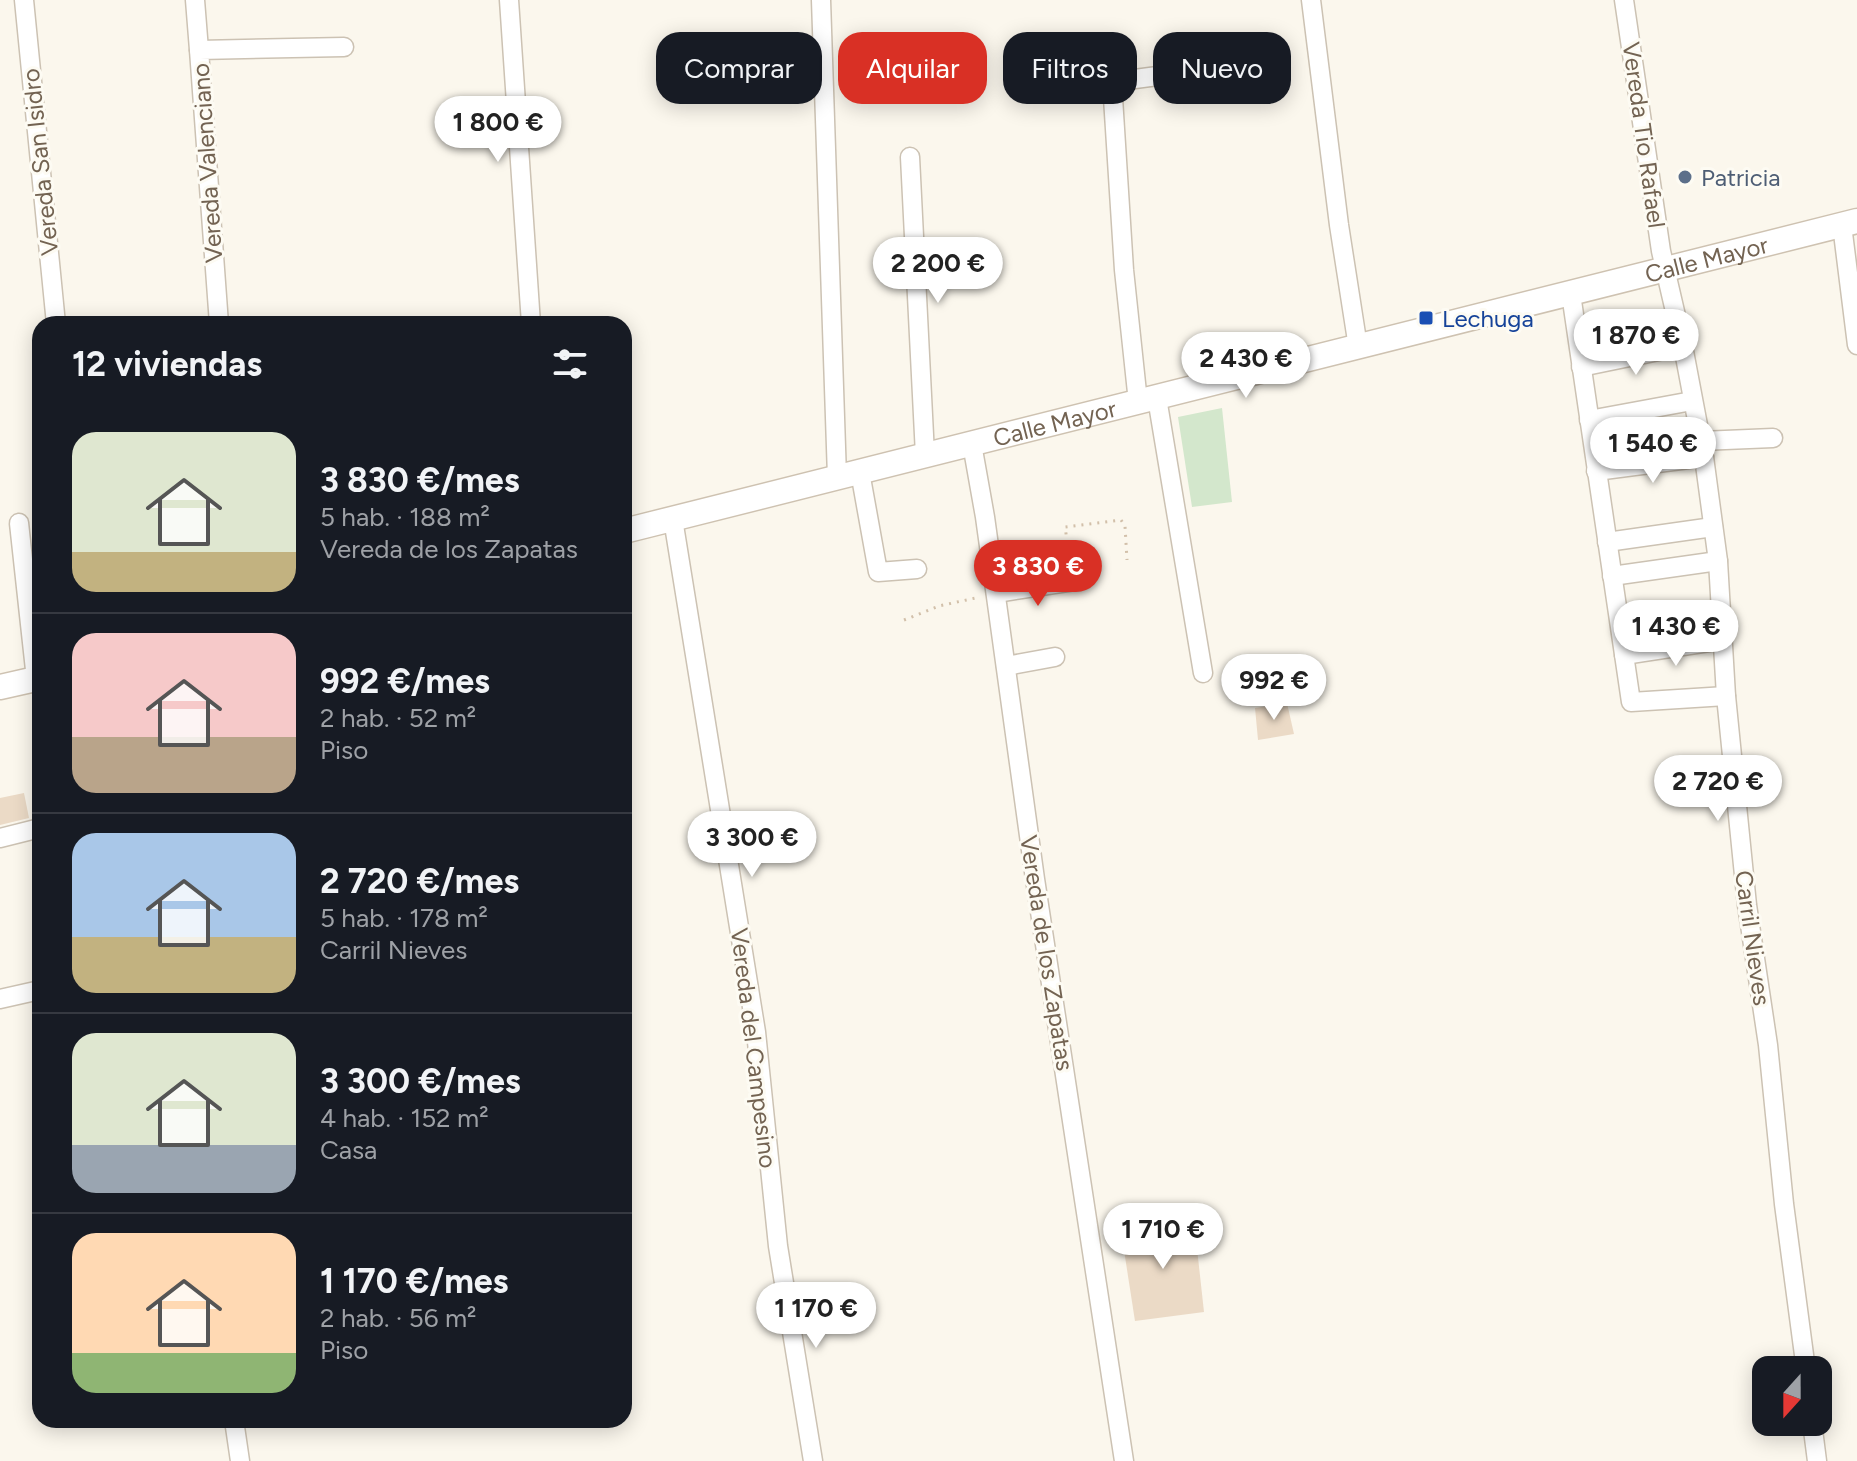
<!DOCTYPE html>
<html lang="es">
<head>
<meta charset="utf-8">
<style>
	:root { --surface:#171b24; --page:#242831; --text:#f1f3f6; --muted:#9ea1a6; --line:#363941; --accent:#d93025 }
	body { margin:0; font-family:Figtree,sans-serif; background:var(--page); color:var(--text); height:100vh; display:flex; flex-direction:column; font-size:30px; white-space:nowrap }
	* { box-sizing:border-box; margin:0 }
	p { font-size:26px; color:var(--muted) }
	.icon { flex:none; width:44px; height:44px; fill:none; stroke:currentColor; stroke-width:2; stroke-linecap:round; stroke-linejoin:round }
	.map { position:relative; flex:1; overflow:hidden }
	.details { position:absolute; left:32px; top:316px; width:600px; height:1112px; display:flex; flex-direction:column; background:var(--surface); border-radius:24px; box-shadow:0 4px 20px #0003 }
	.details>* { flex:none }
	.top-card { position:absolute; left:656px; top:32px; width:760px; height:72px; display:flex; gap:16px }
	.needle { width:52px; rotate:201deg }
	.controls { position:absolute; left:1752px; top:1356px; display:grid; gap:16px }
	.controls a { display:grid; place-items:center; width:80px; height:80px; border-radius:16px; background:var(--surface); box-shadow:0 4px 20px #0003; font-size:40px }
	.price { position:absolute; translate:-50% -68px; padding:0 18px; border-radius:28px; background:#fff; color:#222; font-size:26px; line-height:52px; filter:drop-shadow(0 2px 4px #0008) }
	.price::after { content:''; position:absolute; left:50%; top:48px; width:24px; height:18px; margin-left:-12px; background:inherit; clip-path:polygon(0 0,100% 0,50% 100%) }
	.price.active { background:var(--accent); color:#fff }
	ul { padding:0; list-style:none }
	li { display:flex; align-items:center; gap:24px; height:200px; padding:0 40px }
	li+li { border-top:2px solid var(--line) }
	li span { display:grid; place-items:center; flex:none; width:224px; height:160px; border-radius:24px; color:#555 }
	li>.icon { margin-inline-start:auto }
	span .icon { width:96px; height:96px; fill:#fffc; stroke-width:1 }
	li b { font-size:34px }
	h2 { display:flex; justify-content:space-between; align-items:center; height:96px; padding:0 40px; font-size:34px }
	.chip { padding:0 28px; border-radius:24px; background:var(--surface); box-shadow:0 4px 20px #0003; font-size:28px; line-height:72px }
	.chip.active { background:var(--accent); color:#fff }
	.map>svg:first-child { display:block }
	.green { fill:#d3e7cc }
	.building { fill:#ebdac6 }
	.lines { fill:none; stroke-linecap:round; stroke-linejoin:round }
	.street-casing { stroke:#ccc2b3; stroke-width:21 }
	.secondary-casing { stroke:#cec2b1; stroke-width:27 }
	.path { stroke:#d2c0aa; stroke-width:3; stroke-dasharray:2 6; stroke-linecap:butt }
	.street { stroke:#fff; stroke-width:18 }
	.secondary { stroke:#fff; stroke-width:24 }
	.service-dot { fill:#5c6f8a; stroke:#fdfbf3; stroke-width:3 }
	.transit-dot { fill:#1a4fb4; stroke:#fdfbf3; stroke-width:3 }
	.labels { text-anchor:middle; dominant-baseline:central; stroke-width:6; stroke-linejoin:round; paint-order:stroke }
	.street-label { font-size:24px; fill:#736352; stroke:#fdfbf3 }
	.service-label { font-size:24px; fill:#4e5e75; stroke:#fdfbf3; text-anchor:start }
	.transit-label { font-size:24px; fill:#164399; stroke:#fdfbf3; text-anchor:start }
</style>
</head>
<body>
<div class="map">
<svg width="1857" height="1461" viewBox="0 0 1857 1461">
	<rect width="100%" height="100%" fill="#fbf7ed"/>
	<polygon class="green" points="1222,408 1232,502 1192,507 1178,417"/>
	<g class="building">
		<polygon points="1287,703 1294,734 1258,740 1255,708"/>
		<polygon points="24,793 29,818 0,825 0,798"/>
		<polygon points="1194,1221 1204,1312 1135,1321 1121,1231"/>
	</g>
	<g class="lines">
		<defs>
			<g id="street">
				<polyline points="24,0 56,324"/>
				<polyline points="195,0 199,50"/>
				<polyline points="509,0 531,324"/>
				<polyline points="821,0 837,477"/>
				<polyline points="1311,0 1339,225 1358,347"/>
				<polyline points="1624,0 1661,251 1683,346 1704,457 1718,561 1726,696 1747,905 1768,1045 1784,1204 1806,1370"/>
				<polyline points="910,157 925,455"/>
				<polyline points="1842,225 1857,345"/>
				<polyline points="1571,294 1631,702 1726,696"/>
				<polyline points="219,324 199,50 344,47"/>
				<polyline points="1581,367 1683,346"/>
				<polyline points="1157,398 1203,673"/>
				<polyline points="1138,402 1124,270 1112,82 1188,72"/>
				<polyline points="1589,420 1692,401"/>
				<polyline points="1701,441 1773,438"/>
				<polyline points="972,444 985,517 1035,879 1124,1461"/>
				<polyline points="1596,471 1704,457"/>
				<polyline points="860,472 878,572 917,569"/>
				<polyline points="673,519 756,1032 778,1246 813,1461"/>
				<polyline points="19,523 36,679"/>
				<polyline points="1607,542 1713,527"/>
				<polyline points="1612,576 1718,561"/>
				<polyline points="996,593 1074,581"/>
				<polyline points="1624,655 1722,640"/>
				<polyline points="1006,666 1055,657"/>
				<polyline points="0,838 40,828"/>
				<polyline points="0,999 40,990"/>
				<polyline points="234,1420 240,1461"/>
				<polyline points="1812,1422 1817,1461"/>
			</g>
			<g id="secondary">
				<path id="s1" d="M624,531L1857,221"/>
				<polyline points="0,687 40,678"/>
			</g>
		</defs>
		<use href="#street" class="street-casing"/>
		<use href="#secondary" class="secondary-casing"/>
		<g class="path">
			<polyline points="1071,566 1065,527 1121,520 1125,526 1127,560"/>
			<polyline points="904,620 939,606 980,597"/>
		</g>
		<use href="#street" class="street"/>
		<use href="#secondary" class="secondary"/>
	</g>
	<circle class="service-dot" cx="1685" cy="177" r="8"/>
	<rect class="transit-dot" x="1418" y="310" width="16" height="16" rx="4"/>
	<g class="labels">
		<g class="street-label">
			<text transform="translate(1644 135) rotate(82)">Vereda Tio Rafael</text>
			<text transform="translate(40 162) rotate(-96)">Vereda San Isidro</text>
			<text transform="translate(207 163) rotate(-94)">Vereda Valenciano</text>
			<text stroke="none"><textPath href="#s1" startOffset="1116">Calle Mayor</textPath></text>
			<text stroke="none"><textPath href="#s1" startOffset="444">Calle Mayor</textPath></text>
			<text transform="translate(1753 938) rotate(82)">Carril Nieves</text>
			<text transform="translate(1047 953) rotate(81)">Vereda de los Zapatas</text>
			<text transform="translate(754 1048) rotate(83)">Vereda del Campesino</text>
		</g>
		<g class="service-label">
			<text x="1701" y="177">Patricia</text>
		</g>
		<g class="transit-label">
			<text x="1442" y="318">Lechuga</text>
		</g>
	</g>
</svg>
<div class="controls">
<a><svg class="needle" viewBox="-14 -14 28 28"><path d="M0-13l5 13h-10z" fill="#e53935"/><path d="M0 13l5-13h-10z" fill="#9ea1a6"/></svg></a>
</div>
<b class="price" style="left:498px;top:164px">1 800 €</b>
<b class="price" style="left:938px;top:305px">2 200 €</b>
<b class="price" style="left:1636px;top:377px">1 870 €</b>
<b class="price" style="left:1246px;top:400px">2 430 €</b>
<b class="price" style="left:1653px;top:485px">1 540 €</b>
<b class="price active" style="left:1038px;top:608px">3 830 €</b>
<b class="price" style="left:1676px;top:668px">1 430 €</b>
<b class="price" style="left:1274px;top:722px">992 €</b>
<b class="price" style="left:1718px;top:823px">2 720 €</b>
<b class="price" style="left:752px;top:879px">3 300 €</b>
<b class="price" style="left:1163px;top:1271px">1 710 €</b>
<b class="price" style="left:816px;top:1350px">1 170 €</b>
<div class="top-card">
<a class="chip">Comprar</a>
<a class="chip active">Alquilar</a>
<a class="chip">Filtros</a>
<a class="chip">Nuevo</a>
</div>
<section class="details">
<h2>12 viviendas<svg class="icon" aria-label="filters" viewBox="0 0 24 24"><path d="M4 7h16M4 17h16"/><circle cx="9" cy="7" r="2"/><circle cx="15" cy="17" r="2"/></svg></h2>
<ul>
<li><span style="background:linear-gradient(#dfe7d0 75%,#c2b280 0)"><svg class="icon" aria-label="home" viewBox="0 0 24 24"><path d="M3 11l9-7 9 7M6 9v11h12V9"/></svg></span><div><b>3 830 €/mes</b><p>5 hab. · 188 m²</p><p>Vereda de los Zapatas</p></div></li>
<li><span style="background:linear-gradient(#f6c9c9 65%,#b9a48a 0)"><svg class="icon" aria-label="home" viewBox="0 0 24 24"><path d="M3 11l9-7 9 7M6 9v11h12V9"/></svg></span><div><b>992 €/mes</b><p>2 hab. · 52 m²</p><p>Piso</p></div></li>
<li><span style="background:linear-gradient(#a9c7e8 65%,#c2b280 0)"><svg class="icon" aria-label="home" viewBox="0 0 24 24"><path d="M3 11l9-7 9 7M6 9v11h12V9"/></svg></span><div><b>2 720 €/mes</b><p>5 hab. · 178 m²</p><p>Carril Nieves</p></div></li>
<li><span style="background:linear-gradient(#dfe7d0 70%,#9aa5b1 0)"><svg class="icon" aria-label="home" viewBox="0 0 24 24"><path d="M3 11l9-7 9 7M6 9v11h12V9"/></svg></span><div><b>3 300 €/mes</b><p>4 hab. · 152 m²</p><p>Casa</p></div></li>
<li><span style="background:linear-gradient(#ffd9b3 75%,#8fb573 0)"><svg class="icon" aria-label="home" viewBox="0 0 24 24"><path d="M3 11l9-7 9 7M6 9v11h12V9"/></svg></span><div><b>1 170 €/mes</b><p>2 hab. · 56 m²</p><p>Piso</p></div></li>
</ul>
</section>
</div>
</body>
</html>
